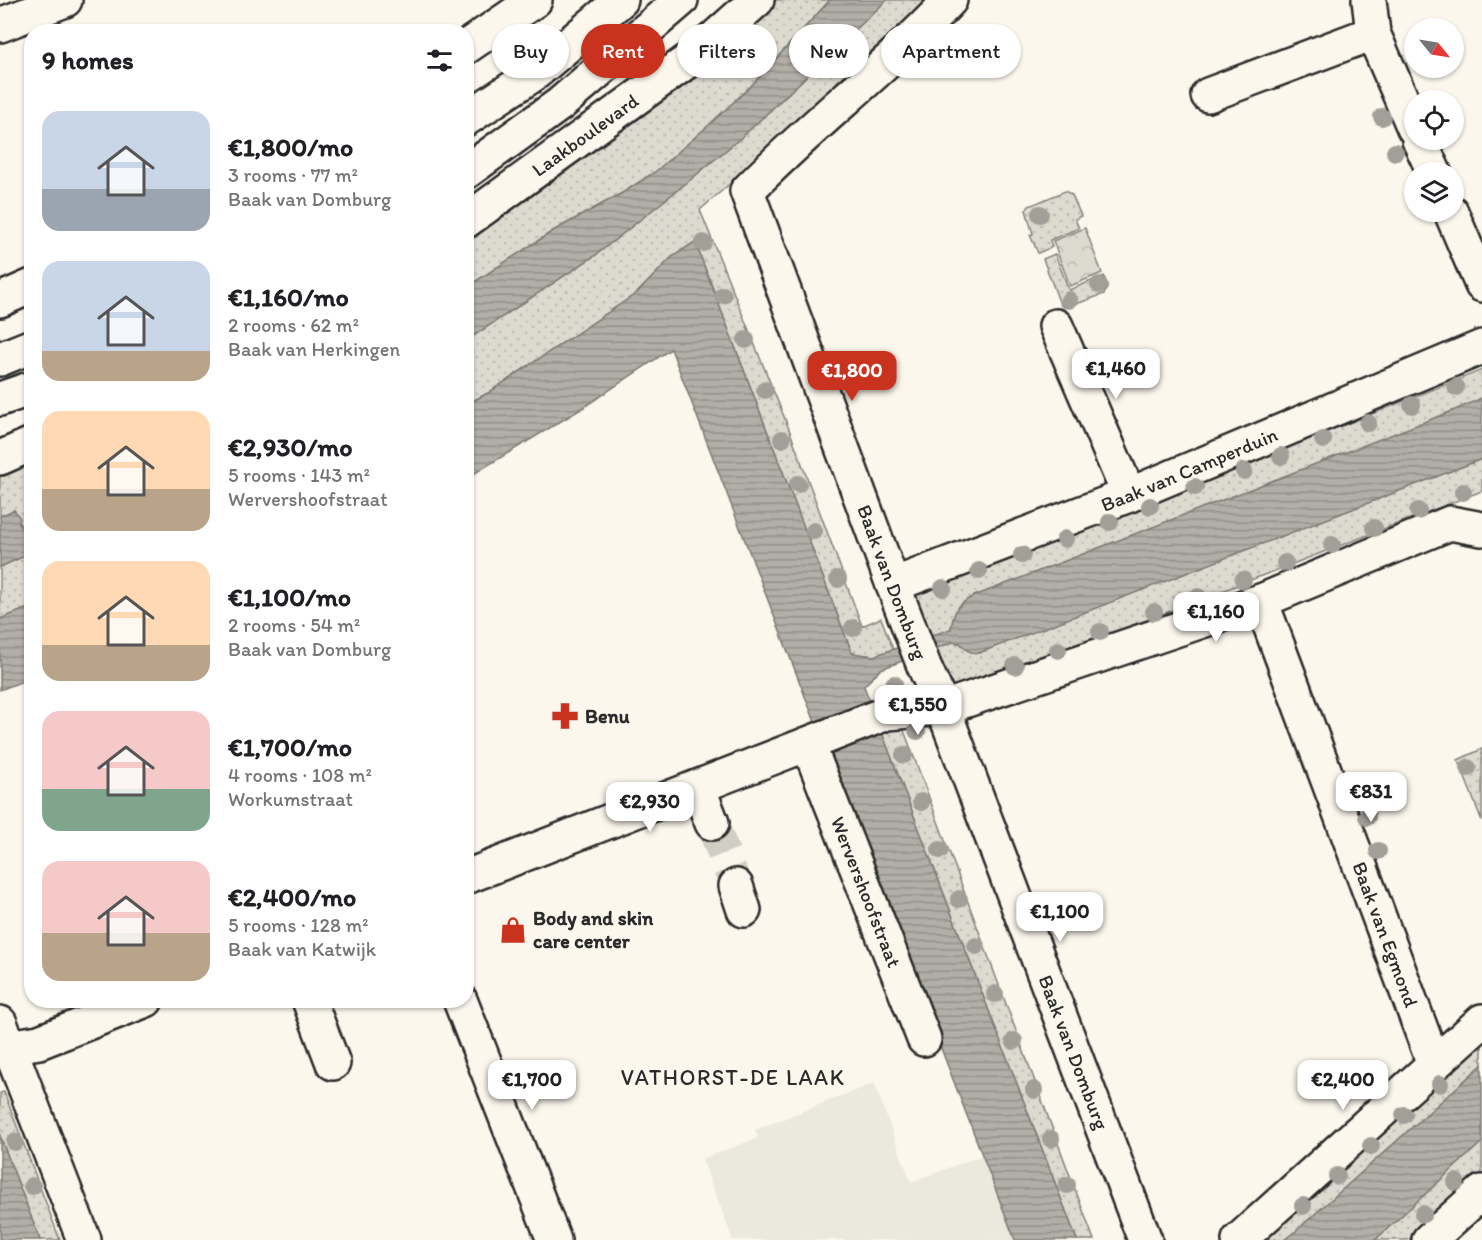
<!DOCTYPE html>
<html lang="en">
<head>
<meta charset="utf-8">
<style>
	:root { --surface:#fff; --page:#f2f2f2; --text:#202124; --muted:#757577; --accent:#c8321e }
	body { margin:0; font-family:Itim,sans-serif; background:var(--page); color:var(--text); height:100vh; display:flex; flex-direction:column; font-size:22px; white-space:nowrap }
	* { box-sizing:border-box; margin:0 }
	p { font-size:20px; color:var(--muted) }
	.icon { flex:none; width:33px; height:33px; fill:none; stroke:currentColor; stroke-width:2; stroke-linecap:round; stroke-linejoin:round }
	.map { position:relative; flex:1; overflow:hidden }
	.drawer { position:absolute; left:24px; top:24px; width:450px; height:984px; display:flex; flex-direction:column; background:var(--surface); border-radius:24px; box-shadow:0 2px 4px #0004 }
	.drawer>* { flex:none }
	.hud { position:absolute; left:492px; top:24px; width:570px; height:54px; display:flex; gap:12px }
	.needle { width:39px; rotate:120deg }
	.tools { position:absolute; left:1404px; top:18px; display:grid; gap:12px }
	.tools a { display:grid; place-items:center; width:60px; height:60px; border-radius:50%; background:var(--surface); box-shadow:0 2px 4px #0004; font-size:30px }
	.price { position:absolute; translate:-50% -51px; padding:0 14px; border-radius:12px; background:#fff; color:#222; font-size:20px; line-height:39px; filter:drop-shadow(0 2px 3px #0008) }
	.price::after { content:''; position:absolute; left:50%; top:36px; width:18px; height:14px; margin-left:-9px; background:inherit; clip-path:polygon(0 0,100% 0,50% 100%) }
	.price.active { background:var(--accent); color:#fff }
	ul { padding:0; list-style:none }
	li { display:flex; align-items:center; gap:18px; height:150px; padding:0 18px }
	li span { display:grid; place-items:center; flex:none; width:168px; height:120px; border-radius:18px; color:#555 }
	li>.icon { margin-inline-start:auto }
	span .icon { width:72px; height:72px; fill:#fffc; stroke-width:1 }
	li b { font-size:26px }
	h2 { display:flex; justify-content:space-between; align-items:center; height:72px; padding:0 18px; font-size:26px }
	.pill { padding:0 21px; border-radius:27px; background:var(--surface); box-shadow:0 2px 4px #0004; font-size:21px; line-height:54px }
	.pill.active { background:var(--accent); color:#fff }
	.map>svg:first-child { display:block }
	.built { fill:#ebe8de }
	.grass { fill:url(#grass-dots); stroke:#84827e; stroke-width:1.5 }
	.park { fill:url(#park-crowns); stroke:#84827e; stroke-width:1.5 }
	.water { fill:url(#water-rules); stroke:#7b7a75; stroke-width:1.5 }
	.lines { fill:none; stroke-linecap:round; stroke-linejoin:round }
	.minor-tunnel { stroke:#d1cec5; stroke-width:33; stroke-dasharray:33 16; stroke-linecap:butt }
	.minor-casing { stroke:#2b2b2b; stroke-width:38 }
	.major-casing { stroke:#2b2b2b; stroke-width:38 }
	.minor { stroke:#fbf7ec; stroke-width:33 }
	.major { stroke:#fbf7ec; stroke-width:33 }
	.tree { fill:#a19f98 }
	.labels { text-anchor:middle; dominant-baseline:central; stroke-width:4.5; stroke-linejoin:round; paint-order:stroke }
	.street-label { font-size:20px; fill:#2b2b2b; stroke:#fbf7ec }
	.poi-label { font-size:20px; font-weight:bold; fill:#2b2b2b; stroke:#fbf7ec; text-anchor:start }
	.quarter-label { font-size:22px; letter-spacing:1.5px; fill:#2b2b2b; stroke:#fbf7ec }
</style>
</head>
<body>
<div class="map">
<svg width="1482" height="1240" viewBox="0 0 1482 1240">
	<defs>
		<pattern id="grass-dots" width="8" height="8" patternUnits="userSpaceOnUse" patternTransform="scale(1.5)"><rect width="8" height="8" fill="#dddad0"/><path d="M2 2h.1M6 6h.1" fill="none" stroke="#bebbb3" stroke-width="1.8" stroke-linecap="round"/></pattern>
		<pattern id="park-crowns" width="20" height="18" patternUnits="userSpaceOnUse" patternTransform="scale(1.5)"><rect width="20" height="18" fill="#dddad0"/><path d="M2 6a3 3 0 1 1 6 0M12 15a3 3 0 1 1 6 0" fill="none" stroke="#bebbb3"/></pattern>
		<pattern id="water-rules" width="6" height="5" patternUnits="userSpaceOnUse" patternTransform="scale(1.5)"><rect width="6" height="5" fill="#b1afa7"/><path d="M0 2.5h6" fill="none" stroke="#908f88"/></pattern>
	</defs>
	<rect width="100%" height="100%" fill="#fbf7ec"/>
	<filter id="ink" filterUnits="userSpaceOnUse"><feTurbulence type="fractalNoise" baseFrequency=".0167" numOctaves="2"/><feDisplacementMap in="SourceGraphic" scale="12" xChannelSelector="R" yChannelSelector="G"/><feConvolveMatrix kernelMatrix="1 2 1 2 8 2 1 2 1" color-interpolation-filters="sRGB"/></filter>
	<g filter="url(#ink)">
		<polygon class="built" points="874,1083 911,1182 983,1155 1015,1240 733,1240 702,1159 758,1138 755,1130"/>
		<g class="grass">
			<polygon points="776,0 830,0 751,86 709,125 655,172 624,192 553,231 467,287 467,237 499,217 589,153 664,96 717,55"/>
			<polygon points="887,0 936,0 919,17 700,210 789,429 862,626 881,618 893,649 874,656 852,653 695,242 672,257 637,293 488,393 467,404 467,340 596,255 690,180 743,136"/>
			<polygon points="1065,191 1072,195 1081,216 1075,219 1079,228 1050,240 1052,247 1038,253 1030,235 1033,234 1026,210 1029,206"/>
			<path d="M1055,254L1069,290L1104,276C1106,283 1110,288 1104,294L1068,307H1063L1060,304L1043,259Z"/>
			<path d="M1482,370V400L972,597C958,604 953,613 951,629L930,636L915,596L919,589L1219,471L1344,425Z"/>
			<path d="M1482,459V491L960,692L950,688L934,649L953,642L960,643C966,650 969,653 979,653Z"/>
			<polygon points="31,461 31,530 23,529 19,524 14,510 0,516 0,475"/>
			<polygon points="31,553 31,607 0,619 0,567"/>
			<polygon points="902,725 1094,1240 1077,1240 882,733"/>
			<polygon points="1482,749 1482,821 1458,760"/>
			<polygon points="1482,1034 1482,1065 1296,1231 1284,1240 1253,1240"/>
			<polygon points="4,1092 60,1240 40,1240 0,1136 0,1093"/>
			<polygon points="1482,1142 1482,1174 1408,1240 1375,1240"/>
		</g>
		<polygon class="park" points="1085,228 1102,273 1070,286 1053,241"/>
		<g class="water">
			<polygon points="830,0 887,0 743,136 690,180 596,255 467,340 467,287 553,231 624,192 655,172 709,125 751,86"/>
			<path d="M695,242L852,653L874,656L951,629C954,611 956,606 972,597L1455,410L1482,398V459L979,653C969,653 966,650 960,643L953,642L881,669L864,686L1077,1240H1015L671,349L581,409L467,478V404L488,393L637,293L672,257Z"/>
			<polygon points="14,510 20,518 19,524 23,529 31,530 31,553 0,567 0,516"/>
			<polygon points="31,607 31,678 0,690 0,619"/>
			<polygon points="1482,1065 1482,1142 1375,1240 1284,1240 1296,1231"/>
			<polygon points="0,1136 40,1240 0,1240"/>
		</g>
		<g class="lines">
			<polyline class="minor-tunnel" points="712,823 736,886"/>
			<defs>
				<g id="minor">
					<path id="s1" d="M950,0C887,68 812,124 747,191L893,585L924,666L943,708L1145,1240"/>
					<polyline points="1369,0 1373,33 1414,128"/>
					<polyline points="0,25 65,0"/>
					<polyline points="466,47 535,0"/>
					<polyline points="1208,95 1373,33"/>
					<polyline points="1419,140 1434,172"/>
					<polyline points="466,172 560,104 681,0"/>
					<polyline points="1451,212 1482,285"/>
					<polyline points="0,300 32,286"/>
					<polyline points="1056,326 1129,495"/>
					<polyline points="0,399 32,388"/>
					<path id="s2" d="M893,585L1129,495L1482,347"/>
					<path id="s3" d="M1261,601L1434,1064"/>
					<path id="s4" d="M808,744L924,1039"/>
					<polyline points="698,787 712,823"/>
					<polyline points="466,877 887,713 943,708 1261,601 1450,523 1482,529"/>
					<polyline points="736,886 744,910"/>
					<polyline points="309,1000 333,1063"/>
					<polyline points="460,1000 554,1240"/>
					<polyline points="0,1023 84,1240"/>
					<polyline points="0,1051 9,1047 39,1042 146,1000"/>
					<polyline points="1239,1240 1482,1021"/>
					<polyline points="1429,1240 1482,1192"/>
				</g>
				<g id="major">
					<polyline points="466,119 534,74 621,0"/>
					<path id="s5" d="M466,221L693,57L757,0"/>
					<polyline points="0,359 32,346"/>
					<polyline points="0,458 32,444"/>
				</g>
			</defs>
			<use href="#minor" class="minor-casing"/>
			<use href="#major" class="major-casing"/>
			<use href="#minor" class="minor"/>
			<use href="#major" class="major"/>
		</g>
		<g class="tree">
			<circle cx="1382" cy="117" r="9"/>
			<circle cx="1395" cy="152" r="9"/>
			<circle cx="1040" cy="214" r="9"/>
			<circle cx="703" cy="243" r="9"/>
			<circle cx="1099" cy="285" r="9"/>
			<circle cx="723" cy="295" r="9"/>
			<circle cx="1069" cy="300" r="9"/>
			<circle cx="746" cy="340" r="9"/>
			<circle cx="1456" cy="387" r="9"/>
			<circle cx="765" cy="390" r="9"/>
			<circle cx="1412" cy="405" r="9"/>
			<circle cx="1368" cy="423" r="9"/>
			<circle cx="782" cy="439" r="9"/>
			<circle cx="1323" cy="440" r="9"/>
			<circle cx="1281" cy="456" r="9"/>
			<circle cx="1244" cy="471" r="9"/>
			<circle cx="798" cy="484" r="9"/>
			<circle cx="1195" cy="487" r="9"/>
			<circle cx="1463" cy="492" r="9"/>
			<circle cx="1150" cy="506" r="9"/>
			<circle cx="1418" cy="511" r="9"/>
			<circle cx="1110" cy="522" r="9"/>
			<circle cx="1374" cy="528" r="9"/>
			<circle cx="814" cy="531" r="9"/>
			<circle cx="1065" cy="539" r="9"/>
			<circle cx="1332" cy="545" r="9"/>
			<circle cx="1022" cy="555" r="9"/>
			<circle cx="1285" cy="563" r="9"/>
			<circle cx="979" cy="571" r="9"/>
			<circle cx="838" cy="579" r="9"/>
			<circle cx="1243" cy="580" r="9"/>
			<circle cx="943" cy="588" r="9"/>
			<circle cx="1198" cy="597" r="9"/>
			<circle cx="1154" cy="612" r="9"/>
			<circle cx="853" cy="628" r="9"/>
			<circle cx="1100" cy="632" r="9"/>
			<circle cx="1058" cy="650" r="9"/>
			<circle cx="1015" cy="666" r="9"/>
			<circle cx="894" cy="684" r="9"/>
			<circle cx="917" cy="731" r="9"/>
			<circle cx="904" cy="755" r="9"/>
			<circle cx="1468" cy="768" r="9"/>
			<circle cx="921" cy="802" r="9"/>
			<circle cx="1367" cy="817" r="9"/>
			<circle cx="940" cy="850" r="9"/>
			<circle cx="1378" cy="851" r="9"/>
			<circle cx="959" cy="899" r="9"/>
			<circle cx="976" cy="946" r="9"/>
			<circle cx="995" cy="994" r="9"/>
			<circle cx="1014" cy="1041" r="9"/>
			<circle cx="1440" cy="1084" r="9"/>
			<circle cx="1034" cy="1090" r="9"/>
			<circle cx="1404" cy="1115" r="9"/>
			<circle cx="1051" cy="1139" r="9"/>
			<circle cx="15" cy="1142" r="9"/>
			<circle cx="1371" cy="1146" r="9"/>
			<circle cx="1337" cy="1176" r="9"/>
			<circle cx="1456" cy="1182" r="9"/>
			<circle cx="1067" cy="1185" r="9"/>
			<circle cx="32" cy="1186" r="9"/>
			<circle cx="1303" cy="1206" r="9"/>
			<circle cx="1423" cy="1214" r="9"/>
		</g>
	</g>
	<defs>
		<symbol id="pharmacy-bare" viewBox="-9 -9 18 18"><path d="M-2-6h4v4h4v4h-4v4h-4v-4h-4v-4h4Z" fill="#c8321e" stroke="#fbf7ec" stroke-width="2.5" paint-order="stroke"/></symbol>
		<symbol id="shop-bare" viewBox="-9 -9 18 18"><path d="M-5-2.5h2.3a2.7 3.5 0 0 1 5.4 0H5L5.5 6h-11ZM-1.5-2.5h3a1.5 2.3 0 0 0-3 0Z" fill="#c8321e" stroke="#fbf7ec" stroke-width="2.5" paint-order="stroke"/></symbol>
	</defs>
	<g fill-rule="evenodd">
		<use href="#pharmacy-bare" x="546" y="697" width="38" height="38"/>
		<use href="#shop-bare" x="494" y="911" width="38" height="38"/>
	</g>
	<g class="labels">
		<g class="street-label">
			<text stroke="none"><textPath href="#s5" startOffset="147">Laakboulevard</textPath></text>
			<text stroke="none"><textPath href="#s2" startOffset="318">Baak van Camperduin</textPath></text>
			<text stroke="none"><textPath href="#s1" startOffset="696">Baak van Domburg</textPath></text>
			<text stroke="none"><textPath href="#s4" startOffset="159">Wervershoofstraat</textPath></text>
			<text stroke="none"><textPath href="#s3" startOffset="356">Baak van Egmond</textPath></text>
			<text stroke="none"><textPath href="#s1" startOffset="1200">Baak van Domburg</textPath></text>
		</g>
		<g class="poi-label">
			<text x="585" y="716">Benu</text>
			<text x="533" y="918">Body and skin<tspan x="533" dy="23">care center</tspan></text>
		</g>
		<g class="quarter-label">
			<text x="733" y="1077">VATHORST-DE LAAK</text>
		</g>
	</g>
</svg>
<div class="tools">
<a><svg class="needle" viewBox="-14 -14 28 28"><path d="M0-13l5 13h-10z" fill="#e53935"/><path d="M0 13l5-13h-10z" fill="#757577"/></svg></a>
<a><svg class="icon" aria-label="locate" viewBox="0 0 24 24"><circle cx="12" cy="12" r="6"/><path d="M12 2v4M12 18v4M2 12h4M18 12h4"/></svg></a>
<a><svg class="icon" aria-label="layers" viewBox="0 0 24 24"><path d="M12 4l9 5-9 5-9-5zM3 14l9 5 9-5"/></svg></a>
</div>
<b class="price" style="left:1116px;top:400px">€1,460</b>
<b class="price active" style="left:852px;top:402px">€1,800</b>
<b class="price" style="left:1216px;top:643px">€1,160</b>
<b class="price" style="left:918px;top:736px">€1,550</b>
<b class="price" style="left:1371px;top:823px">€831</b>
<b class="price" style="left:650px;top:833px">€2,930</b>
<b class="price" style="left:1060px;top:943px">€1,100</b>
<b class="price" style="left:532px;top:1111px">€1,700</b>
<b class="price" style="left:1343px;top:1111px">€2,400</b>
<div class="hud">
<a class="pill">Buy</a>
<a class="pill active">Rent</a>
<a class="pill">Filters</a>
<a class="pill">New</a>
<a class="pill">Apartment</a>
</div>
<section class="drawer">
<h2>9 homes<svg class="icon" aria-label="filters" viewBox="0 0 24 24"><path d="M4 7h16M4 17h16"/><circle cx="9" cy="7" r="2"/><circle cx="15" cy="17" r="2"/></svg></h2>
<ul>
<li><span style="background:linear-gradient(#c9d6e8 65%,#9aa5b1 0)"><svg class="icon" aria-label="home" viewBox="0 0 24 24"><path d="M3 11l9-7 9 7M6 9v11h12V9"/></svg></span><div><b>€1,800/mo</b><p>3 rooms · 77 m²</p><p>Baak van Domburg</p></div></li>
<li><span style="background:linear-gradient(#c9d6e8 75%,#b9a48a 0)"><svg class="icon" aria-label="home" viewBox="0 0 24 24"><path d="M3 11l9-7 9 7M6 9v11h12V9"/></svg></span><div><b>€1,160/mo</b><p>2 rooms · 62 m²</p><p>Baak van Herkingen</p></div></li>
<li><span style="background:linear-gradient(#ffd9b3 65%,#b9a48a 0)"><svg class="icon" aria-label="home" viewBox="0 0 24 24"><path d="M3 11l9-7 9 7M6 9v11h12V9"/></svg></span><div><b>€2,930/mo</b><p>5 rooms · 143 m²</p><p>Wervershoofstraat</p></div></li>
<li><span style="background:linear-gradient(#ffd9b3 70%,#b9a48a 0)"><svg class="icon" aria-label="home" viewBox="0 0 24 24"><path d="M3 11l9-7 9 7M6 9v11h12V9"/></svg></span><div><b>€1,100/mo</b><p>2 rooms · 54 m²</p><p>Baak van Domburg</p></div></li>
<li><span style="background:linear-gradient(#f6c9c9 65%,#7fa58c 0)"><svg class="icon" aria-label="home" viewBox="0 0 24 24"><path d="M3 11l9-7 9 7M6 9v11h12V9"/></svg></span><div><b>€1,700/mo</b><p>4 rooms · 108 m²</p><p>Workumstraat</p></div></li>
<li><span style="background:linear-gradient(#f6c9c9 60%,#b9a48a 0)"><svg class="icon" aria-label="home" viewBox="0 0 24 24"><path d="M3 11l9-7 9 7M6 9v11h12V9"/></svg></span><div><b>€2,400/mo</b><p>5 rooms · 128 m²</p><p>Baak van Katwijk</p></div></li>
</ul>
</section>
</div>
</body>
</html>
